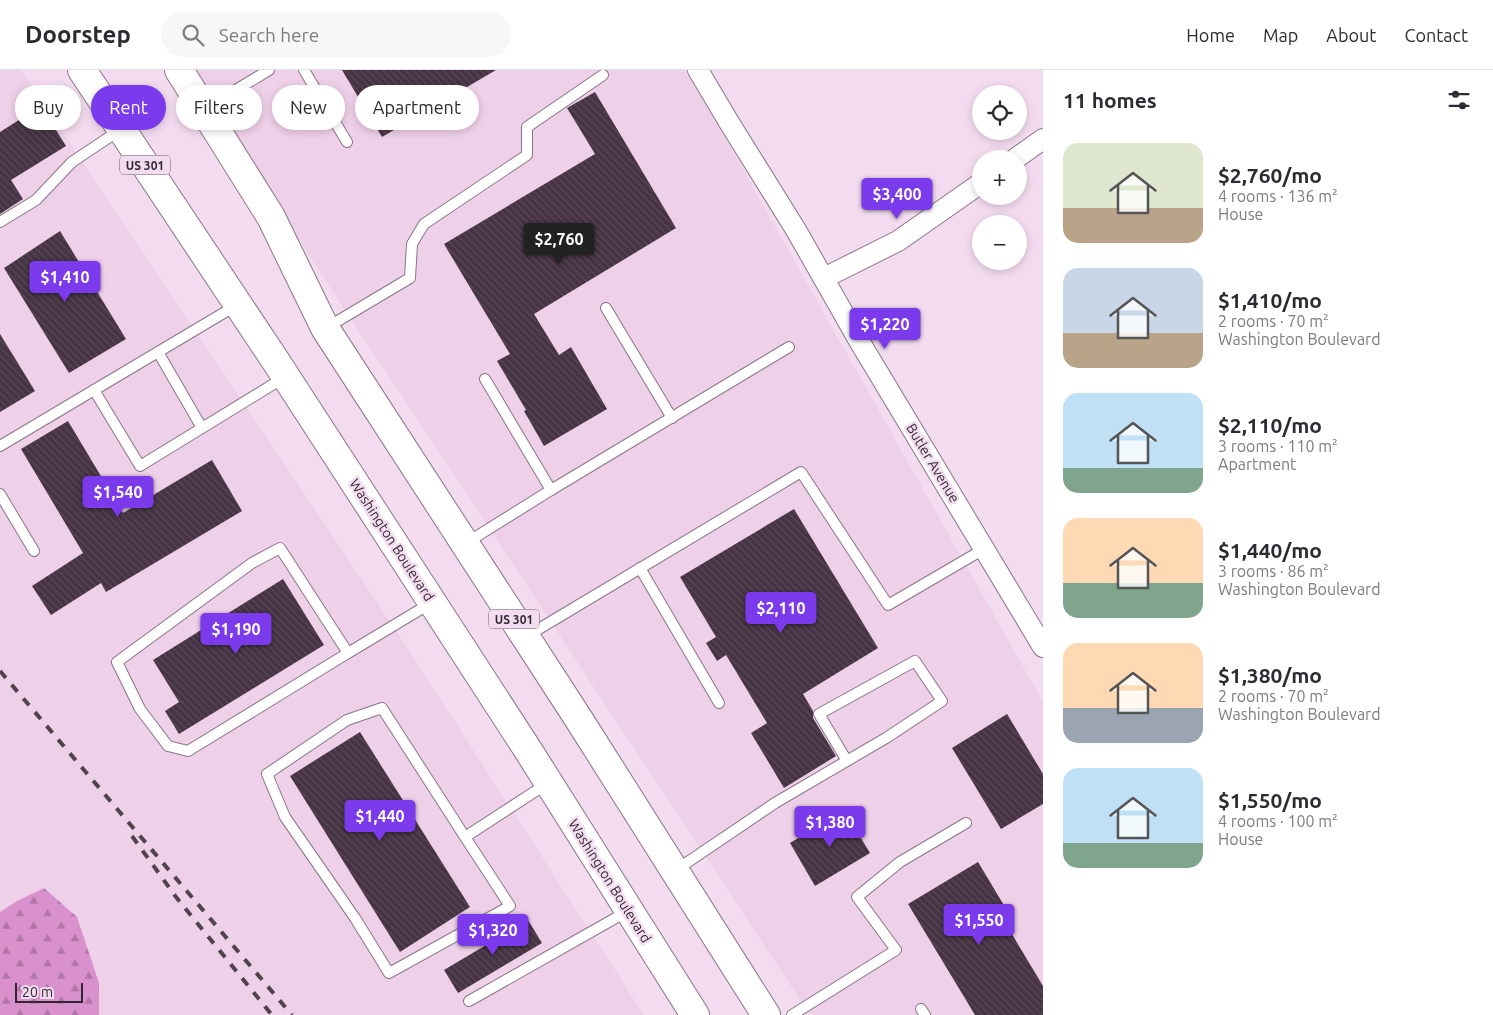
<!DOCTYPE html>
<html lang="en">
<head>
<meta charset="utf-8">
<style>
	:root { --surface:#fff; --page:#f7f7f7; --text:#2b2b33; --muted:#7c7c81; --line:#e1e1e2; --accent:#7c3aed }
	body { margin:0; font-family:Ubuntu,sans-serif; background:var(--page); color:var(--text); height:100vh; display:flex; flex-direction:column; font-size:19px; white-space:nowrap }
	* { box-sizing:border-box; margin:0 }
	p { font-size:16px; color:var(--muted) }
	.icon { flex:none; width:28px; height:28px; fill:none; stroke:currentColor; stroke-width:2; stroke-linecap:round; stroke-linejoin:round }
	.map { position:relative; flex:1; overflow:hidden }
	.drawer { display:flex; flex-direction:column; background:var(--surface); width:450px }
	.drawer>* { flex:none }
	.hud { position:absolute; left:15px; top:15px; width:475px; height:45px; display:flex; gap:10px }
	.controls { position:absolute; left:972px; top:15px; display:grid; gap:10px }
	.controls a { display:grid; place-items:center; width:55px; height:55px; border-radius:50%; background:var(--surface); box-shadow:0 2px 8px #0003; font-size:25px }
	.scale { position:absolute; left:15px; bottom:12px; width:68px; box-sizing:border-box; padding-left:5px; border:2px solid #31282f; border-top:0; font-size:14px; line-height:18px; white-space:nowrap; color:#31282f; -webkit-text-stroke:4px #f4dcf0; paint-order:stroke }
	.price { position:absolute; translate:-50% -42px; padding:0 11px; border-radius:5px; background:var(--accent); color:#fff; font-size:16px; line-height:32px; filter:drop-shadow(0 1px 2px #0008) }
	.price::after { content:''; position:absolute; left:50%; top:30px; width:15px; height:11px; margin-left:-8px; background:inherit; clip-path:polygon(0 0,100% 0,50% 100%) }
	.price.selected { background:#222; color:#fff }
	ul { padding:0; list-style:none }
	li { display:flex; align-items:center; gap:15px; height:125px; padding:0 20px }
	li span { display:grid; place-items:center; flex:none; width:140px; height:100px; border-radius:15px; color:#555 }
	li>.icon { margin-inline-start:auto }
	span .icon { width:60px; height:60px; fill:#fffc; stroke-width:1 }
	li b { font-size:21px }
	h2 { display:flex; justify-content:space-between; align-items:center; height:60px; padding:0 20px; font-size:21px }
	.pill { padding:0 18px; border-radius:22px; background:var(--surface); box-shadow:0 2px 8px #0003; font-size:18px; line-height:45px }
	.pill.selected { background:var(--accent); color:#fff }
	header { display:flex; align-items:center; gap:30px; box-sizing:border-box; height:70px; padding:0 25px; background:var(--surface); border-bottom:1px solid var(--line) }
	header strong { font-size:24px }
	nav { display:flex; gap:28px; margin-inline-start:auto; font-size:18px }
	.search { width:350px; height:45px; background:var(--page); display:flex; align-items:center; gap:12px; box-sizing:border-box; padding:0 18px; border-radius:28px; color:var(--muted); font-size:19px }
	main { display:flex; flex:1; min-height:0 }
	.map>svg:first-child { display:block }
	.built { fill:#efd0e9 }
	.forest { fill:url(#forest-firs) }
	.building { fill:url(#building-back-hatch) }
	.lines { fill:none; stroke-linecap:round; stroke-linejoin:round }
	.lane-casing { stroke:#8a7486; stroke-width:12 }
	.street-casing { stroke:#8a7486; stroke-width:22 }
	.primary-casing { stroke:#8a7486; stroke-width:30 }
	.lane { stroke:#fff; stroke-width:10 }
	.street { stroke:#fff; stroke-width:20 }
	.primary { stroke:#fff; stroke-width:28 }
	.rail { stroke:#4f444d; stroke-width:4; stroke-dasharray:9 9; stroke-linecap:butt }
	.labels { text-anchor:middle; dominant-baseline:central; stroke-width:5; stroke-linejoin:round; paint-order:stroke }
	.shield { fill:#f4dcf0; stroke:#6c5e69; stroke-width:1 }
	.shield-label { font-size:12px; font-weight:bold; fill:#31282f }
	.street-label { font-size:14px; fill:#31282f; stroke:#f4dcf0 }
</style>
</head>
<body>
<header>
<strong>Doorstep</strong>
<div class="search"><svg class="icon" aria-label="search" viewBox="0 0 24 24"><circle cx="10" cy="10" r="6"/><path d="M15 15l6 6"/></svg>Search here</div>
<nav><a>Home</a><a>Map</a><a>About</a><a>Contact</a></nav>
</header>
<main>
<div class="map">
<svg width="1043" height="945" viewBox="0 0 1043 945">
	<defs>
		<pattern id="forest-firs" width="22" height="20" patternUnits="userSpaceOnUse" patternTransform="scale(1.25)"><rect width="22" height="20" fill="#d991ce"/><path d="M5 1l3.5 6h-7zM16 11l3.5 6h-7z" fill="#b176a8"/></pattern>
		<pattern id="building-back-hatch" width="6" height="6" patternUnits="userSpaceOnUse" patternTransform="scale(1.25)"><rect width="6" height="6" fill="#463343"/><path d="M-1 5l2 2M0 0l6 6M5-1l2 2" fill="none" stroke="#584856"/></pattern>
	</defs>
	<rect width="100%" height="100%" fill="#f4dcf0"/>
	<g class="built">
		<polygon points="0,0 21,0 401,568 644,945 99,945 99,913 44,818 17,831 0,842"/>
		<polygon points="192,0 685,0 731,78 1043,632 1043,945 810,945 287,152"/>
	</g>
	<polygon class="forest" points="44,818 77,847 99,913 99,945 0,945 0,842 17,831"/>
	<g class="building">
		<polygon points="342,0 496,0 382,67"/>
		<polygon points="595,22 676,158 534,244 559,285 571,277 607,339 544,376 524,341 526,340 497,291 510,284 444,174 595,84 567,38"/>
		<polygon points="41,36 66,76 11,110 23,129 0,144 0,62"/>
		<polygon points="60,161 126,269 69,303 4,198"/>
		<polygon points="0,264 35,321 0,342"/>
		<polygon points="68,351 123,443 212,390 242,441 106,522 101,513 51,545 32,516 83,483 21,379"/>
		<polygon points="794,439 878,578 803,624 813,641 813,648 836,686 784,718 751,663 767,653 726,585 717,591 706,573 716,567 680,507"/>
		<polygon points="283,509 324,575 179,664 165,641 179,632 153,590"/>
		<polygon points="1007,644 1043,704 1043,734 1001,759 952,678"/>
		<polygon points="360,662 470,837 400,882 290,706"/>
		<polygon points="844,740 870,783 815,816 790,773"/>
		<polygon points="978,792 1011,847 1004,851 1043,916 1043,945 975,945 908,834"/>
		<polygon points="528,850 542,873 458,923 444,900"/>
	</g>
	<g class="lines">
		<defs>
			<g id="lane">
				<polyline points="304,0 347,72"/>
				<polyline points="206,38 269,0"/>
				<polyline points="0,152 36,130 72,92 120,60"/>
				<polyline points="606,238 672,348"/>
				<polyline points="326,258 410,208 412,174 424,154 527,85 527,57 603,5"/>
				<polyline points="158,282 202,358"/>
				<polyline points="94,320 140,396 285,307"/>
				<polyline points="0,376 237,235"/>
				<polyline points="551,420 789,277"/>
				<polyline points="0,424 34,481"/>
				<polyline points="466,473 551,420 485,309"/>
				<polyline points="640,498 719,633"/>
				<polyline points="527,566 801,402 888,535 984,479"/>
				<polyline points="348,583 188,681 168,676 140,639 117,592 252,493 280,478 348,583 431,533"/>
				<polyline points="465,767 510,836 389,903 355,848 285,747 267,704 347,650 382,638 465,767 548,713"/>
				<polyline points="676,800 775,733 886,668 942,631 915,591 819,644 847,691"/>
				<polyline points="469,931 628,841"/>
				<polyline points="921,939 925,945"/>
				<polyline points="792,945 896,880 857,827 900,792 966,753"/>
			</g>
			<g id="street">
				<polyline points="698,0 730,54 796,160 858,269 1043,577"/>
				<polyline points="1015,89 1043,69"/>
				<polyline points="824,208 898,171 981,113"/>
			</g>
			<g id="primary">
				<polyline points="82,0 275,290 528,680 695,945"/>
				<polyline points="179,0 271,147 325,258 578,648 766,945"/>
			</g>
		</defs>
		<use href="#lane" class="lane-casing"/>
		<use href="#street" class="street-casing"/>
		<use href="#primary" class="primary-casing"/>
		<use href="#lane" class="lane"/>
		<use href="#street" class="street"/>
		<use href="#primary" class="primary"/>
		<g class="rail">
			<polyline points="0,601 292,945"/>
			<polyline points="132,766 176,827 272,945"/>
		</g>
	</g>
	<g class="labels">
		<g class="shield">
			<rect x="120" y="85.5" width="50" height="19" rx="4"/>
			<rect x="489" y="539.5" width="50" height="19" rx="4"/>
		</g>
		<g class="shield-label">
			<text x="145" y="95">US 301</text>
			<text x="514" y="549">US 301</text>
		</g>
		<g class="street-label">
			<text transform="translate(933 393) rotate(59)">Butler Avenue</text>
			<text transform="translate(392 470) rotate(57)">Washington Boulevard</text>
			<text transform="translate(610 811) rotate(58)">Washington Boulevard</text>
		</g>
	</g>
</svg>
<div class="controls">
<a><svg class="icon" aria-label="locate" viewBox="0 0 24 24"><circle cx="12" cy="12" r="6"/><path d="M12 2v4M12 18v4M2 12h4M18 12h4"/></svg></a>
<a>+</a>
<a>−</a>
</div>
<div class="scale">20 m</div>
<b class="price" style="left:897px;top:150px">$3,400</b>
<b class="price selected" style="left:559px;top:195px">$2,760</b>
<b class="price" style="left:65px;top:233px">$1,410</b>
<b class="price" style="left:885px;top:280px">$1,220</b>
<b class="price" style="left:118px;top:448px">$1,540</b>
<b class="price" style="left:781px;top:564px">$2,110</b>
<b class="price" style="left:236px;top:585px">$1,190</b>
<b class="price" style="left:380px;top:772px">$1,440</b>
<b class="price" style="left:830px;top:778px">$1,380</b>
<b class="price" style="left:979px;top:876px">$1,550</b>
<b class="price" style="left:493px;top:886px">$1,320</b>
<div class="hud">
<a class="pill">Buy</a>
<a class="pill selected">Rent</a>
<a class="pill">Filters</a>
<a class="pill">New</a>
<a class="pill">Apartment</a>
</div>
</div>
<section class="drawer">
<h2>11 homes<svg class="icon" aria-label="filters" viewBox="0 0 24 24"><path d="M4 7h16M4 17h16"/><circle cx="9" cy="7" r="2"/><circle cx="15" cy="17" r="2"/></svg></h2>
<ul>
<li><span style="background:linear-gradient(#dfe7d0 65%,#b9a48a 0)"><svg class="icon" aria-label="home" viewBox="0 0 24 24"><path d="M3 11l9-7 9 7M6 9v11h12V9"/></svg></span><div><b>$2,760/mo</b><p>4 rooms · 136 m²</p><p>House</p></div></li>
<li><span style="background:linear-gradient(#c9d6e8 65%,#b9a48a 0)"><svg class="icon" aria-label="home" viewBox="0 0 24 24"><path d="M3 11l9-7 9 7M6 9v11h12V9"/></svg></span><div><b>$1,410/mo</b><p>2 rooms · 70 m²</p><p>Washington Boulevard</p></div></li>
<li><span style="background:linear-gradient(#bfe0f5 75%,#7fa58c 0)"><svg class="icon" aria-label="home" viewBox="0 0 24 24"><path d="M3 11l9-7 9 7M6 9v11h12V9"/></svg></span><div><b>$2,110/mo</b><p>3 rooms · 110 m²</p><p>Apartment</p></div></li>
<li><span style="background:linear-gradient(#ffd9b3 65%,#7fa58c 0)"><svg class="icon" aria-label="home" viewBox="0 0 24 24"><path d="M3 11l9-7 9 7M6 9v11h12V9"/></svg></span><div><b>$1,440/mo</b><p>3 rooms · 86 m²</p><p>Washington Boulevard</p></div></li>
<li><span style="background:linear-gradient(#ffd9b3 65%,#9aa5b1 0)"><svg class="icon" aria-label="home" viewBox="0 0 24 24"><path d="M3 11l9-7 9 7M6 9v11h12V9"/></svg></span><div><b>$1,380/mo</b><p>2 rooms · 70 m²</p><p>Washington Boulevard</p></div></li>
<li><span style="background:linear-gradient(#bfe0f5 75%,#7fa58c 0)"><svg class="icon" aria-label="home" viewBox="0 0 24 24"><path d="M3 11l9-7 9 7M6 9v11h12V9"/></svg></span><div><b>$1,550/mo</b><p>4 rooms · 100 m²</p><p>House</p></div></li>
</ul>
</section>
</main>
</body>
</html>
